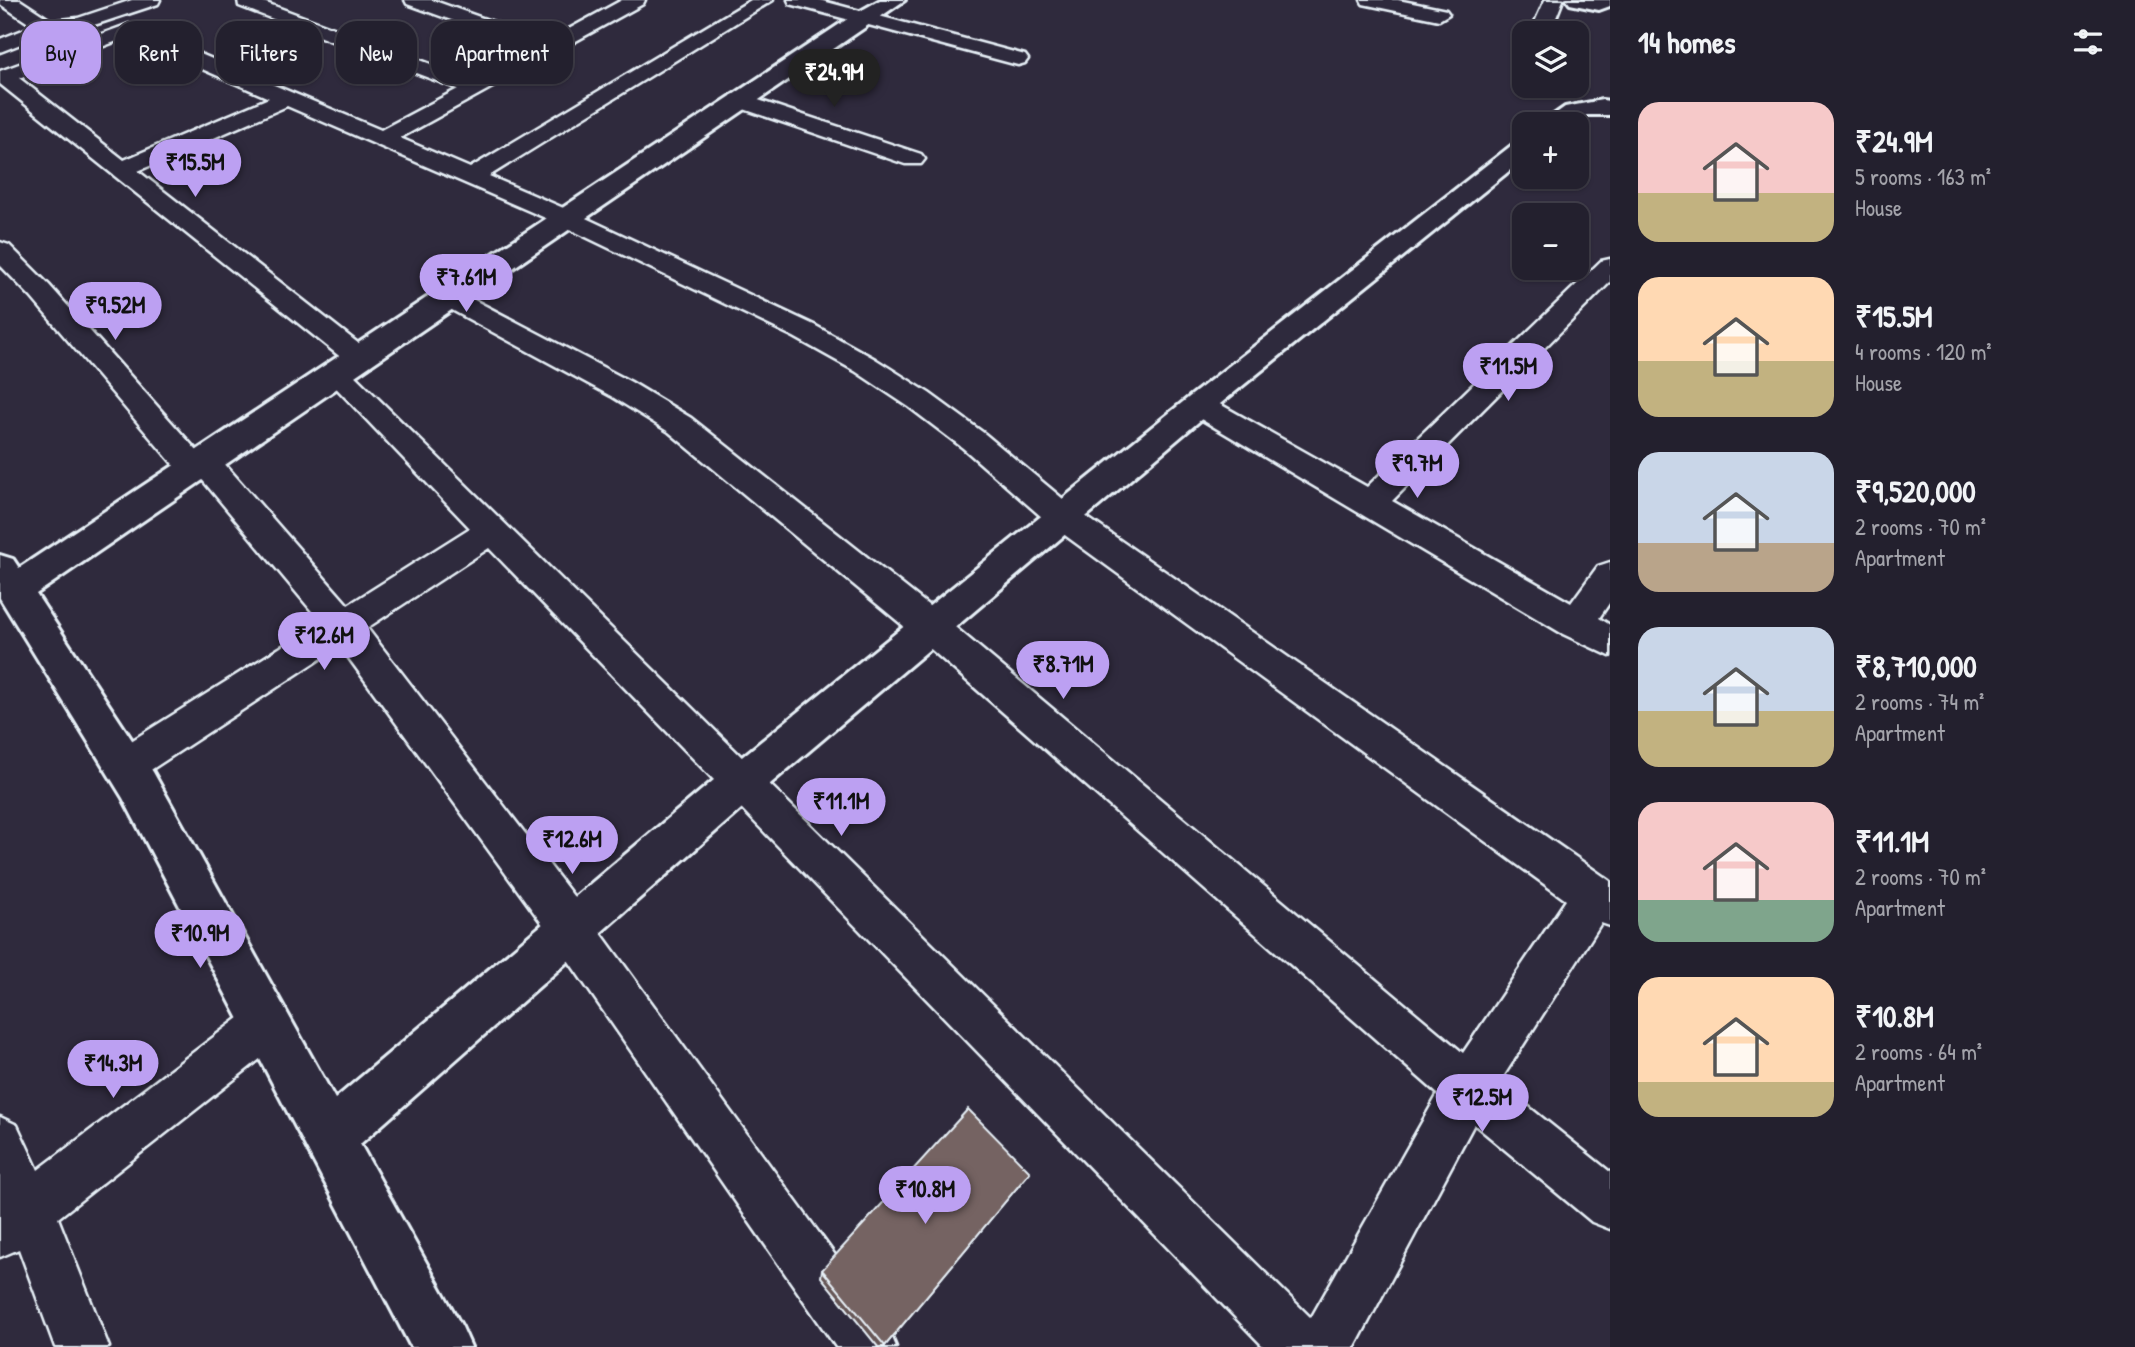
<!DOCTYPE html>
<html lang="en">
<head>
<meta charset="utf-8">
<style>
	:root { --surface:#23202e; --page:#2b2836; --text:#f1f3f6; --muted:#a3a3aa; --line:#403e4a; --accent:#bca0f2 }
	body { margin:0; font-family:"Patrick Hand",sans-serif; background:var(--page); color:var(--text); height:100vh; display:flex; flex-direction:column; font-size:26px; white-space:nowrap }
	* { box-sizing:border-box; margin:0 }
	p { font-size:23px; color:var(--muted) }
	.icon { flex:none; width:38px; height:38px; fill:none; stroke:currentColor; stroke-width:2; stroke-linecap:round; stroke-linejoin:round }
	.map { position:relative; flex:1; overflow:hidden }
	.panel { display:flex; flex-direction:column; background:var(--surface); width:525px }
	.panel>* { flex:none }
	.guide { position:absolute; left:21px; top:21px; width:665px; height:63px; display:flex; gap:14px }
	.tools { position:absolute; left:1512px; top:21px; display:grid; gap:14px }
	.tools a { display:grid; place-items:center; width:77px; height:77px; border-radius:14px; background:var(--surface); box-shadow:0 2px 5px #0004,0 0 0 2px var(--line); font-size:35px }
	.price { position:absolute; translate:-50% -60px; padding:0 16px; border-radius:24px; background:var(--accent); color:#111; font-size:23px; line-height:46px; filter:drop-shadow(0 2px 4px #0008) }
	.price::after { content:''; position:absolute; left:50%; top:42px; width:21px; height:16px; margin-left:-10px; background:inherit; clip-path:polygon(0 0,100% 0,50% 100%) }
	.price.active { background:#222; color:#fff }
	ul { padding:0; list-style:none }
	li { display:flex; align-items:center; gap:21px; height:175px; padding:0 28px }
	li span { display:grid; place-items:center; flex:none; width:196px; height:140px; border-radius:21px; color:#555 }
	li>.icon { margin-inline-start:auto }
	span .icon { width:84px; height:84px; fill:#fffc; stroke-width:1 }
	li b { font-size:30px }
	h2 { display:flex; justify-content:space-between; align-items:center; height:84px; padding:0 28px; font-size:30px }
	.pill { padding:0 24px; border-radius:21px; background:var(--surface); box-shadow:0 2px 5px #0004,0 0 0 2px var(--line); font-size:24px; line-height:63px }
	.pill.active { background:var(--accent); color:#111 }
	main { display:flex; flex:1; min-height:0 }
	.map>svg:first-child { display:block }
	.lines { fill:none; stroke-linecap:round; stroke-linejoin:round }
	.street-casing { stroke:#e8f1f8; stroke-width:5 }
	.secondary-casing { stroke:#e8f1f8; stroke-width:6 }
	.street { fill:#2f2a3d; fill-rule:evenodd }
	.secondary { fill:#2f2a3d; fill-rule:evenodd }
	.wall { fill:#655554; stroke:#e8f1f8; stroke-width:2 }
	.building { fill:#756362; stroke:#e8f1f8; stroke-width:2 }
</style>
</head>
<body>
<main>
<div class="map">
<svg width="1610" height="1347" viewBox="0 0 1610 1347">
	<rect width="100%" height="100%" fill="#2f2a3d"/>
	<filter id="ink" filterUnits="userSpaceOnUse"><feTurbulence type="fractalNoise" baseFrequency=".0143" numOctaves="2"/><feDisplacementMap in="SourceGraphic" scale="14" xChannelSelector="R" yChannelSelector="G"/><feConvolveMatrix kernelMatrix="1 2 1 2 8 2 1 2 1" color-interpolation-filters="sRGB"/></filter>
	<g filter="url(#ink)">
		<g class="lines">
			<defs>
				<g id="street">
					<polygon points="0,0 20,0 52,21 78,18 132,0 160,0 158,4 88,27 49,33 0,52 0,39 33,26 0,4"/>
					<path d="M238,0H258L474,80L532,49L407,4L405,0H432L547,41L622,0H645L643,4L400,138L470,168L751,0H773L489,176L575,213L814,325L875,359L929,393L985,434L1075,509L1610,881V926L1601,923L1499,1083L1610,1172V1229L1592,1222L1474,1124L1355,1347H1264L489,548L367,628L587,914L888,1328L896,1347H836L557,944L340,646L140,777L126,782L112,777L106,765L112,753L321,622L200,477L194,479L183,476L31,297L0,265V242L9,245L49,285L198,452L204,450L215,453L348,605L470,528L322,373L326,367L336,364L346,367L1311,1318L1438,1094L917,637L669,432L611,396L439,303L435,297L439,291L448,289L457,291L631,382L691,418L943,617L1463,1053L1566,900L1051,525L963,448L909,407L855,371L794,337L557,223L287,106L138,171L368,351L372,357L368,363L358,366L348,363L0,84V71L129,24L381,130L458,89L239,6ZM128,37L269,98L124,160L19,78Z"/>
					<polygon points="788,0 819,0 1025,55 1028,59 1025,63 1018,65 790,4"/>
					<polygon points="1361,0 1398,0 1446,10 1449,14 1439,20 1363,4"/>
					<polygon points="1545,0 1563,0 1550,33 1530,33"/>
					<polygon points="740,94 921,154 925,159 921,164 905,164 732,105 729,100 732,95"/>
					<polygon points="1610,259 1610,282 1392,501 1571,603 1598,566 1610,562 1610,602 1599,618 1610,625 1610,656 1563,634 1189,412 1184,405 1189,398 1199,395 1209,398 1367,487 1601,261"/>
					<polygon points="268,1001 284,1008 291,1024 284,1040 58,1218 109,1347 55,1347 19,1249 0,1257 0,1117 17,1125 38,1170 252,1008"/>
				</g>
				<g id="secondary">
					<polygon points="880,0 905,0 36,594 153,772 335,1099 727,769 1188,398 1516,142 1524,140 1524,159 1210,412 757,795 360,1144 462,1327 471,1347 411,1347 123,798 0,598 0,555 13,559 19,568 855,14"/>
					<polygon points="1567,0 1610,0 1610,6 1599,10 1570,4"/>
					<polygon points="1602,100 1610,101 1610,115 1587,115 1568,124 1541,124 1565,107"/>
				</g>
			</defs>
			<use href="#street" class="street-casing"/>
			<use href="#secondary" class="secondary-casing"/>
			<use href="#street" class="street"/>
			<use href="#secondary" class="secondary"/>
		</g>
		<polygon class="wall" points="1030,1172 884,1347 878,1347 821,1277 822,1270"/>
		<polygon class="building" points="968,1109 1030,1172 885,1346 822,1270"/>
	</g>
</svg>
<div class="tools">
<a><svg class="icon" aria-label="layers" viewBox="0 0 24 24"><path d="M12 4l9 5-9 5-9-5zM3 14l9 5 9-5"/></svg></a>
<a>+</a>
<a>−</a>
</div>
<b class="price active" style="left:834px;top:109px">₹24.9M</b>
<b class="price" style="left:195px;top:199px">₹15.5M</b>
<b class="price" style="left:466px;top:314px">₹7.61M</b>
<b class="price" style="left:115px;top:342px">₹9.52M</b>
<b class="price" style="left:1508px;top:403px">₹11.5M</b>
<b class="price" style="left:1417px;top:500px">₹9.7M</b>
<b class="price" style="left:324px;top:672px">₹12.6M</b>
<b class="price" style="left:1063px;top:701px">₹8.71M</b>
<b class="price" style="left:841px;top:838px">₹11.1M</b>
<b class="price" style="left:572px;top:876px">₹12.6M</b>
<b class="price" style="left:200px;top:970px">₹10.9M</b>
<b class="price" style="left:113px;top:1100px">₹14.3M</b>
<b class="price" style="left:1482px;top:1134px">₹12.5M</b>
<b class="price" style="left:925px;top:1226px">₹10.8M</b>
<div class="guide">
<a class="pill active">Buy</a>
<a class="pill">Rent</a>
<a class="pill">Filters</a>
<a class="pill">New</a>
<a class="pill">Apartment</a>
</div>
</div>
<section class="panel">
<h2>14 homes<svg class="icon" aria-label="filters" viewBox="0 0 24 24"><path d="M4 7h16M4 17h16"/><circle cx="9" cy="7" r="2"/><circle cx="15" cy="17" r="2"/></svg></h2>
<ul>
<li><span style="background:linear-gradient(#f6c9c9 65%,#c2b280 0)"><svg class="icon" aria-label="home" viewBox="0 0 24 24"><path d="M3 11l9-7 9 7M6 9v11h12V9"/></svg></span><div><b>₹24.9M</b><p>5 rooms · 163 m²</p><p>House</p></div></li>
<li><span style="background:linear-gradient(#ffd9b3 60%,#c2b280 0)"><svg class="icon" aria-label="home" viewBox="0 0 24 24"><path d="M3 11l9-7 9 7M6 9v11h12V9"/></svg></span><div><b>₹15.5M</b><p>4 rooms · 120 m²</p><p>House</p></div></li>
<li><span style="background:linear-gradient(#c9d6e8 65%,#b9a48a 0)"><svg class="icon" aria-label="home" viewBox="0 0 24 24"><path d="M3 11l9-7 9 7M6 9v11h12V9"/></svg></span><div><b>₹9,520,000</b><p>2 rooms · 70 m²</p><p>Apartment</p></div></li>
<li><span style="background:linear-gradient(#c9d6e8 60%,#c2b280 0)"><svg class="icon" aria-label="home" viewBox="0 0 24 24"><path d="M3 11l9-7 9 7M6 9v11h12V9"/></svg></span><div><b>₹8,710,000</b><p>2 rooms · 74 m²</p><p>Apartment</p></div></li>
<li><span style="background:linear-gradient(#f6c9c9 70%,#7fa58c 0)"><svg class="icon" aria-label="home" viewBox="0 0 24 24"><path d="M3 11l9-7 9 7M6 9v11h12V9"/></svg></span><div><b>₹11.1M</b><p>2 rooms · 70 m²</p><p>Apartment</p></div></li>
<li><span style="background:linear-gradient(#ffd9b3 75%,#c2b280 0)"><svg class="icon" aria-label="home" viewBox="0 0 24 24"><path d="M3 11l9-7 9 7M6 9v11h12V9"/></svg></span><div><b>₹10.8M</b><p>2 rooms · 64 m²</p><p>Apartment</p></div></li>
</ul>
</section>
</main>
</body>
</html>
